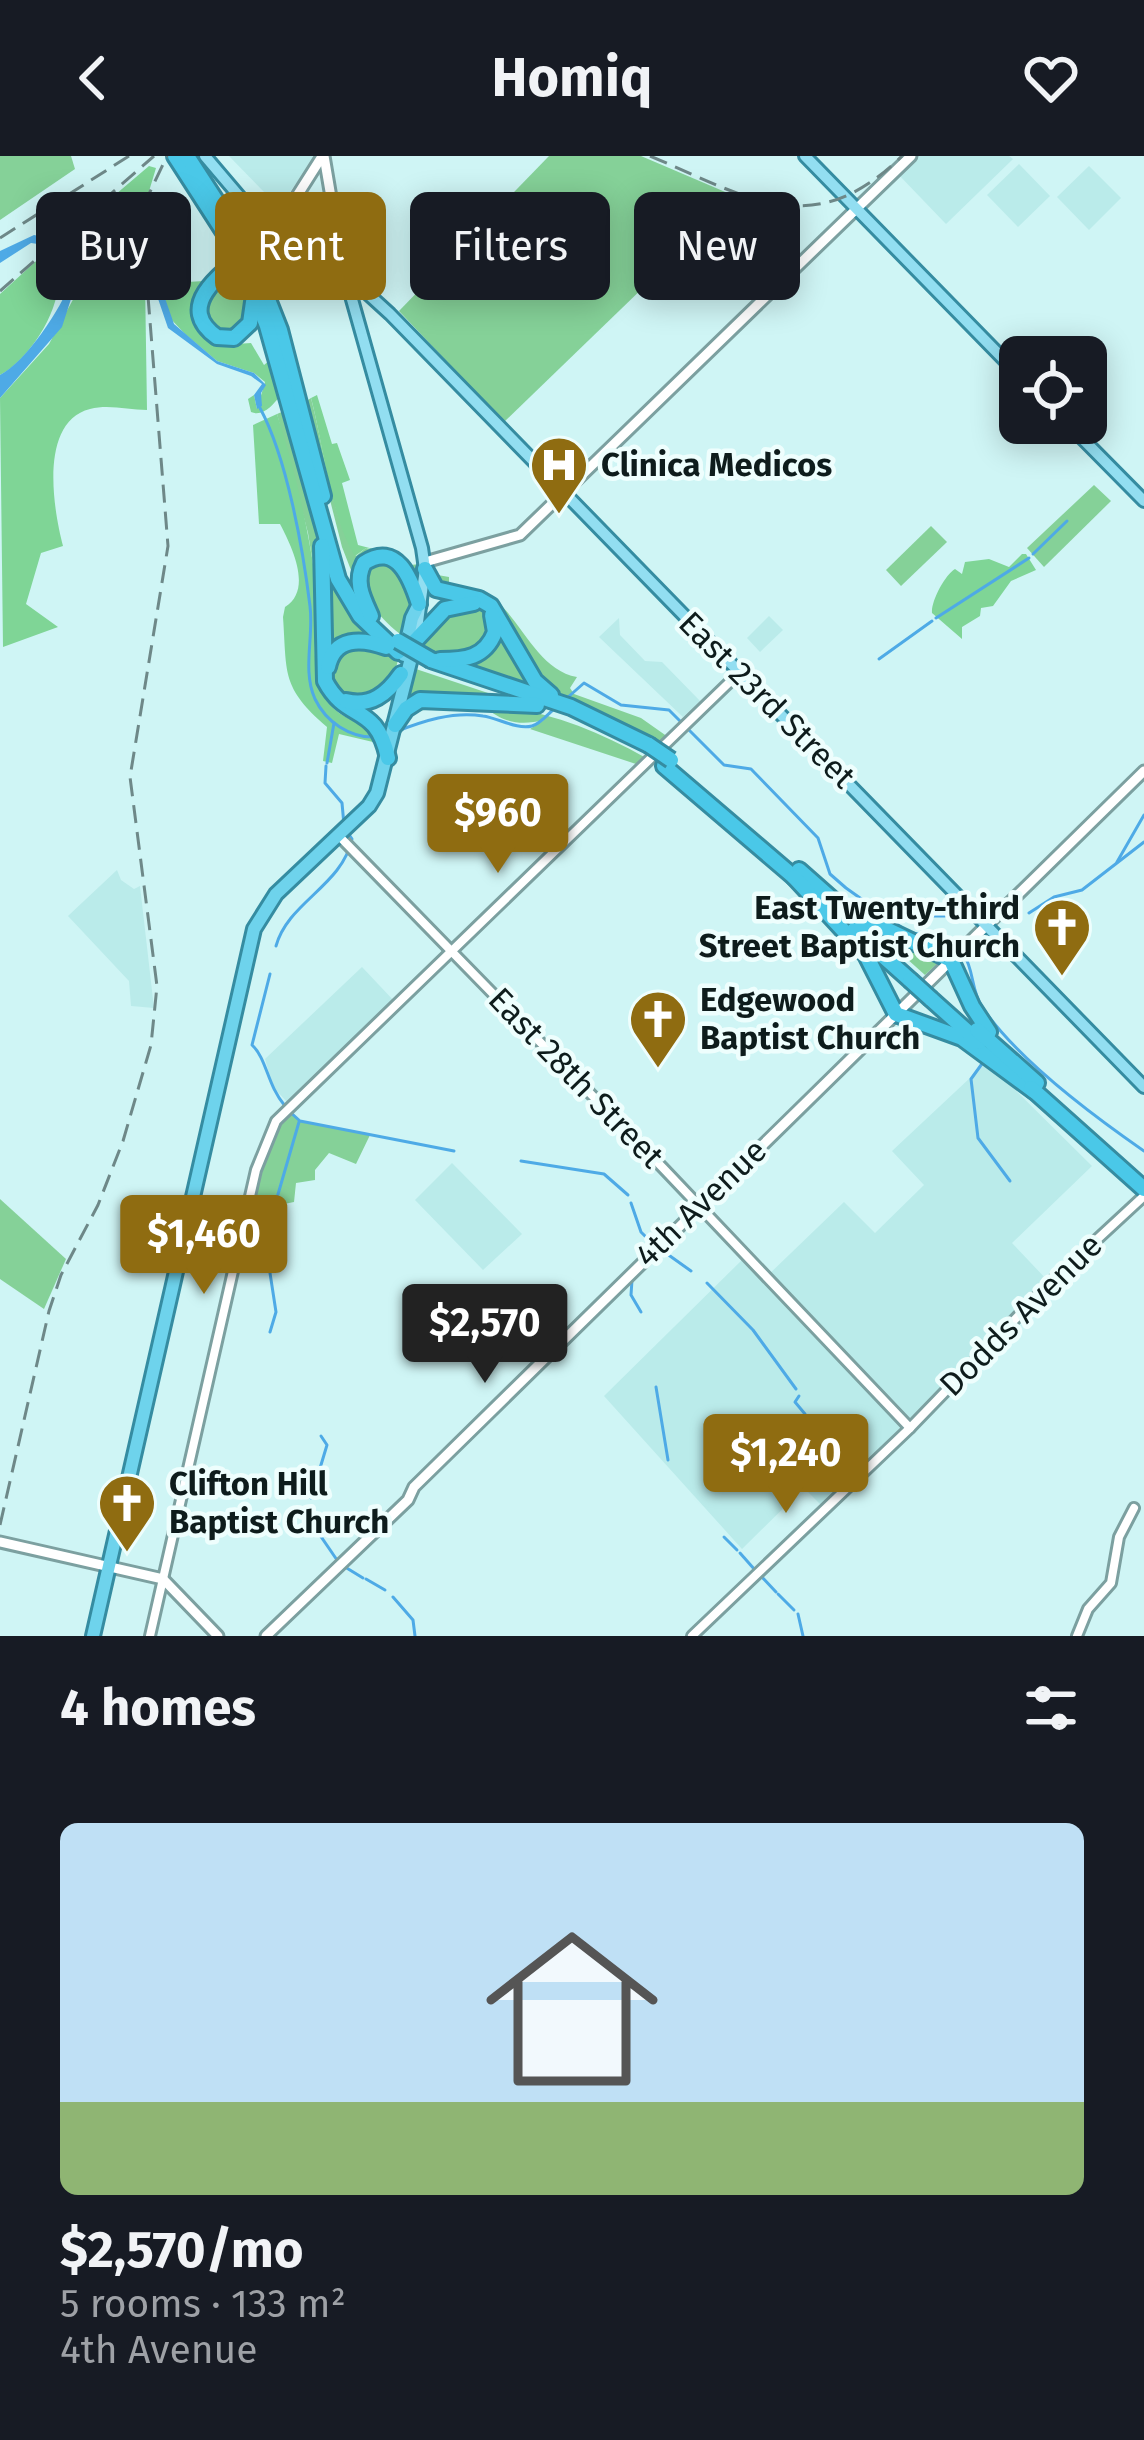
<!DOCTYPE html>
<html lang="en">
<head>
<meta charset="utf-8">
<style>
	:root { --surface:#171b24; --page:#242831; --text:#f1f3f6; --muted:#9ea1a6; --line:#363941; --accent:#8f6c11 }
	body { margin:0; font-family:"Fira Sans",sans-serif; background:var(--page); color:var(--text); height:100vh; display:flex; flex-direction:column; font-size:45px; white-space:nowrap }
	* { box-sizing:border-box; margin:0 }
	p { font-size:39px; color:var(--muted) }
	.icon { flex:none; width:66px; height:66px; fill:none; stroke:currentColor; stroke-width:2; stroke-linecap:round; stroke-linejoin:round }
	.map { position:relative; height:1480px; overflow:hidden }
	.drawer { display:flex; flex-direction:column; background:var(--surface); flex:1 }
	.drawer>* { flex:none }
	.guide { position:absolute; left:36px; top:36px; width:1074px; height:108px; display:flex; gap:24px }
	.tools { position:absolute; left:999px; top:180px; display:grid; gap:24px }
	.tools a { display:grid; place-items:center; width:108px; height:108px; border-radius:18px; background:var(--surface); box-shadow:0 6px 30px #0003; font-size:60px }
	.price { position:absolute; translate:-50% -102px; padding:0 27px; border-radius:12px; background:var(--accent); color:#fff; font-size:39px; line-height:78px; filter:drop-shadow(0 3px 6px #0008) }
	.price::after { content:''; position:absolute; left:50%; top:72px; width:36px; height:27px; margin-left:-18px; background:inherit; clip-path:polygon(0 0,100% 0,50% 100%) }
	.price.current { background:#222; color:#fff }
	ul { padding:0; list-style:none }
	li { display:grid; align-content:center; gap:24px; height:636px; padding:0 60px }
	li+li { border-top:3px solid var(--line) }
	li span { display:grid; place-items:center; height:372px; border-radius:18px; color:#555 }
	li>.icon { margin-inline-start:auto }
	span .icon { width:216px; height:216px; fill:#fffc; stroke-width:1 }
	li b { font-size:51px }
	h2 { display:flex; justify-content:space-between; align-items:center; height:144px; padding:0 60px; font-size:51px }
	.chip { padding:0 42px; border-radius:18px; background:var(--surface); box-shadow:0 6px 30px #0003; font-size:42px; line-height:108px }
	.chip.current { background:var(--accent); color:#fff }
	header { display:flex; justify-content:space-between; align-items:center; height:156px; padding:0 60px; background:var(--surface); font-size:54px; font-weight:700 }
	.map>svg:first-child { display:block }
	.built { fill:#baebea }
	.green { fill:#85d198 }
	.forest { fill:#7fd596 }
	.water { fill:#4eaae6 }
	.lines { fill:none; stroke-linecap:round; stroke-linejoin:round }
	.stream { stroke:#4eaae6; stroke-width:3 }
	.tertiary-casing { stroke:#7ca0a0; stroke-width:14 }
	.secondary-casing { stroke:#7ca0a0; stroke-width:15 }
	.primary-casing { stroke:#358ca1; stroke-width:16 }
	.trunk-casing { stroke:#358ca1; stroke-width:18 }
	.motorway-casing { stroke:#358ca1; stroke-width:20 }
	.tertiary { stroke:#fff; stroke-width:8 }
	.secondary { stroke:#fff; stroke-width:9 }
	.primary { stroke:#92def1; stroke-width:10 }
	.trunk { stroke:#6ed3ec; stroke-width:12 }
	.motorway { stroke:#4ac8e8; stroke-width:14 }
	.rail { stroke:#6e8888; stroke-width:3; stroke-dasharray:18 9; stroke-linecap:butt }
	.motorway-bridge-casing { stroke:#358ca1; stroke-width:20; stroke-linecap:butt }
	.motorway-bridge { stroke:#4ac8e8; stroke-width:14 }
	.labels { text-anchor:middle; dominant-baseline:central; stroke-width:9; stroke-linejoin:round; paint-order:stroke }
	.poi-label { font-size:33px; font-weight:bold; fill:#0e1c1c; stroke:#eefefd; text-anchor:start }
	.street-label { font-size:33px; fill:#0e1c1c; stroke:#eefefd }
</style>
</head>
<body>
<header><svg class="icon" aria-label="back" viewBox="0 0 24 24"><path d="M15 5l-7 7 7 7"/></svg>Homiq<svg class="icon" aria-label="heart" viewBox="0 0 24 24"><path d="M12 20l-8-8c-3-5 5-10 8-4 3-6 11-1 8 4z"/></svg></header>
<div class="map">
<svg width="1144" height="1480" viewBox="0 0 1144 1480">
	<rect width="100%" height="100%" fill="#cff5f5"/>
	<g class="built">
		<polygon points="229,0 316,0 284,44 267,39"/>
		<polygon points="916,0 1009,0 1013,3 946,68 897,17"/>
		<polygon points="1019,8 1050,40 1018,71 987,39"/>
		<polygon points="1089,10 1121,42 1089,74 1057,41"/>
		<polygon points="769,460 783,474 760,496 747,482"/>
		<polygon points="619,462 620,479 645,505 662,506 700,545 683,561 599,481"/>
		<polygon points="117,714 121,724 134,733 140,730 154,852 131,850 129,825 68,760"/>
		<polygon points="362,811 395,846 288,947 273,931 265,903"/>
		<polygon points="987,906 1092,1010 1012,1087 1048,1125 822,1350 804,1332 742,1393 604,1240 744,1102 764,1123 844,1046 875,1077 924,1029 892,995"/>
		<polygon points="452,1007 522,1078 483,1114 415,1044"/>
	</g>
	<g class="green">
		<polygon points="0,0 71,0 75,13 0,64"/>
		<polygon points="549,0 641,0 737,41 504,266 399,155"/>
		<path d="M236,109L251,154L236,177L213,174C199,143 214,130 236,109Z"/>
		<path d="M311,242C324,292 330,357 356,400L366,392L411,409L419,408L416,433L376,398L356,427L342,391L305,246Z"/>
		<polygon points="284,255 318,387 321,516 362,568 330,550 317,518 315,420 308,377 277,258"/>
		<polygon points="1094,329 1111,345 1044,411 1027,392"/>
		<polygon points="931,370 947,386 901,430 886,414"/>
		<polygon points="325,402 376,484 327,495"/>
		<path d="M386,404L413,438L404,481C381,464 361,442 363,413Z"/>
		<path d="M432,418L449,421V429C464,433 482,433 494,443C522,465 538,514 577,521L570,532L574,538L641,562L668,581L661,588L551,535L492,447L445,433Z"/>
		<path d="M472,450L483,454L492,472L475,497L436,499L420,491C427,463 448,458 472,450Z"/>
		<polygon points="505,476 545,538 452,506"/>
		<path d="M354,487L388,496L398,504L394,520L376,541L341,540C330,523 331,515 336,496Z"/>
		<polygon points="416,513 503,542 408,548"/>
		<path d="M420,546C501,541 575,561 646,602L639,609L530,573L544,564C520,570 502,567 483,549H438L406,560L410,550Z"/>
		<polygon points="869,769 942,803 925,819"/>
		<path d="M290,954L300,965L370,979L356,1008L329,997L315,1014V1024L296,1027L294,1046L284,1048L286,1056L271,1074L272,1084L246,1079C246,1038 262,985 290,954Z"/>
		<polygon points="0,1043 66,1103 44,1153 0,1123"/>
	</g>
	<g class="forest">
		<polygon points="149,10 156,12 141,62 143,104 105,101 79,105 62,84"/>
		<path d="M149,84L164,94L171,127L204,125L193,143L198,166L236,188L251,187L264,209L270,204L280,240C273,249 263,261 251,256L248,243L254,239L257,253L265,226L254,217L217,205L185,178L169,161L162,131L154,123L157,109L149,104Z"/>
		<path d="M46,96C51,105 57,113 58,123C60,155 29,204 0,219V138Z"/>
		<path d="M126,108L134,120L145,125L147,254C128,254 109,248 90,253C39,266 53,352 63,390L41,397L26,448L58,471L3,491L0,242L49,188L76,138L81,114Z"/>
		<path d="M317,239L332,288L337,287L350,324L342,327L358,389L381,395L366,392L355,400C331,363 323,287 311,242Z"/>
		<path d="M277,258C294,310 307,366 315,421C321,459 306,503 324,540C334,560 357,566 377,573L373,586L339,578L332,607L323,605L327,571C281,531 287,518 283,461L285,451C313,434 292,391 280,368H259L253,269Z"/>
		<path d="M1022,398H1026L1036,414L1011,425L993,450L981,452L980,460L962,471V483L932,457C931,445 945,419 955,413L962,418L965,406L989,403L1009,411Z"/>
	</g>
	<path class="water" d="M34,79L59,84L78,106L144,105V109L137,113L141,121L148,120L152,113L149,104L155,106L154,123L159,125L174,168L217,205L254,217L266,229L261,237L262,250L257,253L254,239L262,228L251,220L217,208L168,172L153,128L137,124L126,108L80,115L62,171L0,242V219C26,206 61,152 71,126L58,91L31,87L0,107V95Z"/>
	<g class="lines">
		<g class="stream">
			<path d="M260,252C287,302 303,393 310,450C314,481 302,514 315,543C326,566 350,582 375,581"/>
			<polyline points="1033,398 1067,365"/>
			<polyline points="936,462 1029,402"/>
			<polyline points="879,503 932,465"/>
			<polyline points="567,542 584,527 621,549 669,554 724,609 751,613 818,682 830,718 846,732 908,776 951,785 958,792"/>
			<path d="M395,576C423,565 453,555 483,560C498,562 517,574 532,570C540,568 548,558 555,552"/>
			<polyline points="327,607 334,567"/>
			<polyline points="326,610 325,627 342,647 344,669"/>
			<polyline points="1117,706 1144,659"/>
			<polyline points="1029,757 1054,741 1082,734 1144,686"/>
			<polyline points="884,760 955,760"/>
			<path d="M276,790C288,746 342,730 352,683L348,677"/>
			<path d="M964,799C974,814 971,834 982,851C1017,903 1092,959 1144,995"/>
			<path d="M270,818L252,889C267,903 267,929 285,950"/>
			<polyline points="984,905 971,923 978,982 1010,1025"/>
			<polyline points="290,956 300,965 454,995"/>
			<polyline points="521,1005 604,1018 628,1039"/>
			<polyline points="631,1047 641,1076 653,1088"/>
			<polyline points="265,1083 299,966"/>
			<polyline points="266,1091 276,1156 270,1176"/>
			<polyline points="663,1095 691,1115"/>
			<polyline points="632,1124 631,1139 641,1156"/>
			<polyline points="707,1127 753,1174 796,1233"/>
			<polyline points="656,1231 668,1304"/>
			<polyline points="799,1240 795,1246 805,1258"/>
			<polyline points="311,1342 327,1289 321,1280"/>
			<polyline points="311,1366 337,1404"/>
			<polyline points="724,1381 737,1394"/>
			<polyline points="740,1397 755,1414"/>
			<polyline points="345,1411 363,1422"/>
			<polyline points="761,1420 776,1436"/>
			<polyline points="366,1423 385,1434"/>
			<polyline points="778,1438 794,1454"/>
			<polyline points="393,1441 413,1464 415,1480"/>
			<polyline points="798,1458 803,1480"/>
		</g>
		<defs>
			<g id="tertiary">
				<polyline points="339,680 663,1012 910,1272"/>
				<polyline points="150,1480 256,1014 276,965 740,516"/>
				<polyline points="692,1480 910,1272 1051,1126 1144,1040"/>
				<polyline points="1077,1480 1088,1453 1111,1427 1119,1381 1134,1352"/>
			</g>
			<g id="secondary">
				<polyline points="324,0 342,106"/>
				<polyline points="276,73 321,2"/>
				<polyline points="425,406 520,379 911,0"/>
				<polyline points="0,1386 163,1423 218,1480"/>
				<polyline points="266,1480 408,1344 414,1331 1144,615"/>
			</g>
			<g id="primary">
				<polyline points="205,0 250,53 344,116 390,158 1144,931"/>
				<polyline points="805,0 1020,220"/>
				<polyline points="268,59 284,53"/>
				<polyline points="315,89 326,89 335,75"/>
				<polyline points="344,115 422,392 425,413 416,481"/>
				<polyline points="1067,267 1144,345"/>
			</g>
			<g id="trunk">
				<polyline points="404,499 412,462 419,448"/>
				<polyline points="93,1480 254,773 276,738 369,650 377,637 415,486"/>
			</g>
			<g id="motorway">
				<polyline points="175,0 231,87"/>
				<polyline points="187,0 239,80"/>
				<polyline points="256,93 293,90 316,98"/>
				<polyline points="254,108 280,174 323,340"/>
				<polyline points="244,112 267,170 338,423 360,460 398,496"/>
				<path d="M253,146L250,167L234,182L217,181C161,141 256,98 276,73"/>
				<path d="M322,390L325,525C347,567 376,546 388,602"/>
				<polyline points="425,413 436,433 479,443 491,450 535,525 551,539"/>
				<path d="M371,460C363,442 354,426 364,407C397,385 411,423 419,448"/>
				<polyline points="416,484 445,453 474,447"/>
				<polyline points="431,504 571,551 649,589"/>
				<path d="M440,504C465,504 485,502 495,476L492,459"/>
				<path d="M328,511C334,481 361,482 386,491"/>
				<path d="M346,545C371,551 387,538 401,518"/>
				<polyline points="395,569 406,553 420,544 537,549"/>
				<polyline points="664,610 801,727"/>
				<polyline points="799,714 868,775"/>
				<polyline points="794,721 866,799 896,858 962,882 1034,935"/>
				<polyline points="861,761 951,804 972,850 989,876"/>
				<polyline points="854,774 910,824"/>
				<polyline points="931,843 979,886"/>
				<polyline points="977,874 1037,927"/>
				<polyline points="1031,932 1144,1033"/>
			</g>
		</defs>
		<use href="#tertiary" class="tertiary-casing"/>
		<use href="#secondary" class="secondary-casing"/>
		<use href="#primary" class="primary-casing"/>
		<use href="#trunk" class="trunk-casing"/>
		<use href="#motorway" class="motorway-casing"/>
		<use href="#tertiary" class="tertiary"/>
		<use href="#secondary" class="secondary"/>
		<use href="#primary" class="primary"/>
		<use href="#trunk" class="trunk"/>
		<use href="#motorway" class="motorway"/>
		<g class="rail">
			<path d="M650,0C748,41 812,88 902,0"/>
			<polyline points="0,82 129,0"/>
			<polyline points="0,135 154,0"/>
			<polyline points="0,1369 49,1155 61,1119 98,1049 123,985 151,889 157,830 130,621 168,390 143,78 148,40 167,0"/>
		</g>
		<defs>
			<g id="motorway-bridge">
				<polyline points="239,80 254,108"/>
				<polyline points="231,87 244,112"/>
				<polyline points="398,485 431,504"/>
				<polyline points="649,589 671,604"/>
				<polyline points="910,824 931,843"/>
			</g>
		</defs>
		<use href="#motorway-bridge" class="motorway-bridge-casing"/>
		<use href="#motorway-bridge" class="motorway-bridge"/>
	</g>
	<defs>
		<symbol id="hospital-pin" viewBox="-11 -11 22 30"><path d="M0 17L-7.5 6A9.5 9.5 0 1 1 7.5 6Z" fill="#8f6c11" stroke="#eefefd"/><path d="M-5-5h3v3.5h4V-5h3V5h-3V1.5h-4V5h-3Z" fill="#fff"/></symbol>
		<symbol id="church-pin" viewBox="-11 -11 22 30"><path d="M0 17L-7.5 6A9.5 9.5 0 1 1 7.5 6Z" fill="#8f6c11" stroke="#eefefd"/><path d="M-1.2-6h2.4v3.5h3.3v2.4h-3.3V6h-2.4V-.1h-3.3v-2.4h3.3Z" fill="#fff"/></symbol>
	</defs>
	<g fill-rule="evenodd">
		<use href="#hospital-pin" x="526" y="276" width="66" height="90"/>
		<use href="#church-pin" x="1029" y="738" width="66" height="90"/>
		<use href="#church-pin" x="625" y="830" width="66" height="90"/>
		<use href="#church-pin" x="94" y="1314" width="66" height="90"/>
	</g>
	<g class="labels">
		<g class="poi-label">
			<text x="601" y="309">Clinica Medicos</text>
			<text x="1020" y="752" text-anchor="end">East Twenty-third<tspan x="1020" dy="38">Street Baptist Church</tspan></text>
			<text x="700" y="844">Edgewood<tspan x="700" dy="38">Baptist Church</tspan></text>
			<text x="169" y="1328">Clifton Hill<tspan x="169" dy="38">Baptist Church</tspan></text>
		</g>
		<g class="street-label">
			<text transform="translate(767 544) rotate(45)">East 23rd Street</text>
			<text transform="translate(576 922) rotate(46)">East 28th Street</text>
			<text transform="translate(701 1047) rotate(-44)">4th Avenue</text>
			<text transform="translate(1021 1159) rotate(-45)">Dodds Avenue</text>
		</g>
	</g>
</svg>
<div class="tools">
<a><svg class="icon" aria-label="locate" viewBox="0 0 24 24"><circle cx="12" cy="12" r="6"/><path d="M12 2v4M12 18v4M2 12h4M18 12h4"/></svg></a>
</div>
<b class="price" style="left:498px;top:720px">$960</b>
<b class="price" style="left:204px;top:1141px">$1,460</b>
<b class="price current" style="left:485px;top:1230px">$2,570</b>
<b class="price" style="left:786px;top:1360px">$1,240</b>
<div class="guide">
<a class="chip">Buy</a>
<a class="chip current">Rent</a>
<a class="chip">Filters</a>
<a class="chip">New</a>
</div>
</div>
<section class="drawer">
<h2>4 homes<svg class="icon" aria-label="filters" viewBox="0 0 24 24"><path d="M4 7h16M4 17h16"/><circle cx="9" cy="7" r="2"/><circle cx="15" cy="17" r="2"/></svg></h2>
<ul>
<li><span style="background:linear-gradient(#bfe0f5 75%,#8fb573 0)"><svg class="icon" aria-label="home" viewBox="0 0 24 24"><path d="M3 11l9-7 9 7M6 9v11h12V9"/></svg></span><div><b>$2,570/mo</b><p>5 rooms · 133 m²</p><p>4th Avenue</p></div></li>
</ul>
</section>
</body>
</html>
